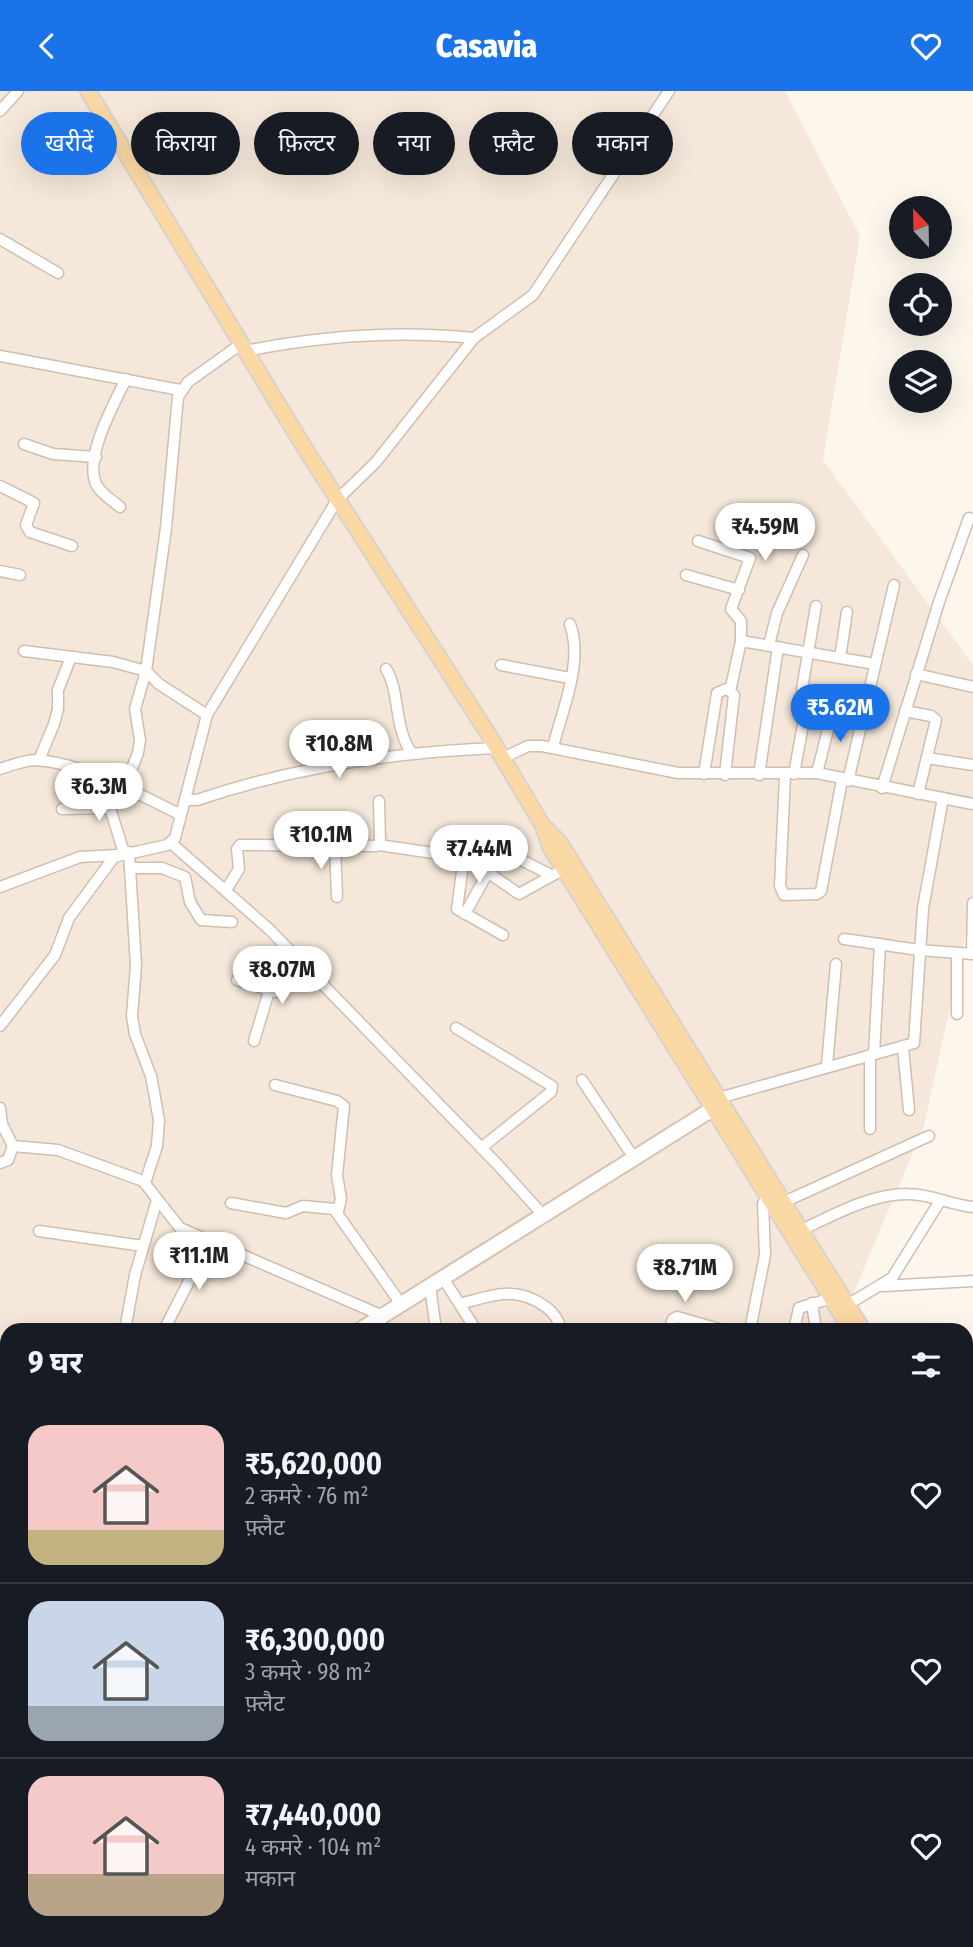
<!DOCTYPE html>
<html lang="hi">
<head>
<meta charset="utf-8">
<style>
	:root { --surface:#171b24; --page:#20242c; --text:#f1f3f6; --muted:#9ea1a6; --line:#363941; --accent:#1a73e8 }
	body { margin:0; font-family:"Fira Sans Condensed","Noto Sans Devanagari",sans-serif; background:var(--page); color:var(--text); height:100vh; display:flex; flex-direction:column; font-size:26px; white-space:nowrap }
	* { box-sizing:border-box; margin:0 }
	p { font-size:23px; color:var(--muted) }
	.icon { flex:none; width:38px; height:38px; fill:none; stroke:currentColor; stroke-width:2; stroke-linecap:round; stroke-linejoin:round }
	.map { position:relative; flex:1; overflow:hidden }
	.drawer { position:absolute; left:0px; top:1232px; width:973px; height:625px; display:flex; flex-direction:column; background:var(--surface); border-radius:21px 21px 0 0; box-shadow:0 7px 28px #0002 }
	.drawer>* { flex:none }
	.guide { position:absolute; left:21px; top:21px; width:931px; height:63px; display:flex; gap:14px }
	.needle { width:46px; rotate:338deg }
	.buttons { position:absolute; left:889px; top:105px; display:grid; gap:14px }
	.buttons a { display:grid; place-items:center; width:63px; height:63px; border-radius:50%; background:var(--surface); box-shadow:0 7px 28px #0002; font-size:35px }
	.price { position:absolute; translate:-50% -60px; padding:0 16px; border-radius:24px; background:#fff; color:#222; font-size:23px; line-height:46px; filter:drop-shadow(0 2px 4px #0008) }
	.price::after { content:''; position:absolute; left:50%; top:42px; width:21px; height:16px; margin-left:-10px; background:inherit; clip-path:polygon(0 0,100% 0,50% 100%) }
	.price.current { background:var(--accent); color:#fff }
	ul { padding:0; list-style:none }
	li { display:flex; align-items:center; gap:21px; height:175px; padding:0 28px }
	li+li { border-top:2px solid var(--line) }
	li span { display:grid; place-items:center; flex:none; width:196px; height:140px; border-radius:21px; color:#555 }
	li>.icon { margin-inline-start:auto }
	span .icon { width:84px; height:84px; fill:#fffc; stroke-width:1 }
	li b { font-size:30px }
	h2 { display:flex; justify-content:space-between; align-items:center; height:84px; padding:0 28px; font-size:30px }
	.pill { padding:0 24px; border-radius:32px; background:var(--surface); box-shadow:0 7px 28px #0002; font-size:24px; line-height:63px }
	.pill.current { background:var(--accent); color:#fff }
	header { display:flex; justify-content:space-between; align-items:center; height:91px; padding:0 28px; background:var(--accent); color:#fff; font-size:32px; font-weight:800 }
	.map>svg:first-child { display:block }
	.residential { fill:#f5e8da }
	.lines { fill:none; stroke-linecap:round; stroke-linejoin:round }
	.minor-casing { stroke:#d1beb0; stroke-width:13 }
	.tertiary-casing { stroke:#d1beb0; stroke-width:16 }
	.secondary-casing { stroke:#d6c0b0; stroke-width:18 }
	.primary-casing { stroke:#dad1cd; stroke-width:18 }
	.minor { stroke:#fff; stroke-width:10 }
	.tertiary { stroke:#fff; stroke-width:12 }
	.secondary { stroke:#fff; stroke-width:14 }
	.primary { stroke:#fbd9a5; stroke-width:14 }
</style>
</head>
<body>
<header><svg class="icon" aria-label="back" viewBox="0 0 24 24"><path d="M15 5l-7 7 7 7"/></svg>Casavia<svg class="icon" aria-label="heart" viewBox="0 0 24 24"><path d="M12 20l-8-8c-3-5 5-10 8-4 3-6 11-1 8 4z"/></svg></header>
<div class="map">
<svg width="973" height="1856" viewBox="0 0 973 1856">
	<rect width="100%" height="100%" fill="#fdf6ec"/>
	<polygon class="residential" points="0,0 785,0 860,145 823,369 973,574 973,811 924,1035 838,1239 7,1239 7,1850 498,1850 493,1856 0,1856"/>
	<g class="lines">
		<defs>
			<g id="minor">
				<polyline points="0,20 18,0"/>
				<polyline points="0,148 58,182"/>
				<path d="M245,260C320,245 398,239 474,247"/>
				<polyline points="0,265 180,299"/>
				<polyline points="24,353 53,363 96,366"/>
				<polyline points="0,395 34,412 26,434 30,441 72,455"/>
				<path d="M120,416C112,409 101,403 96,393C84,366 114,313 126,288"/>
				<polyline points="698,450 750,467 731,518 741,530 741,550"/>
				<polyline points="0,480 20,484"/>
				<polyline points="686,484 739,499"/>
				<polyline points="769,554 777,522 803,464"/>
				<polyline points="24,560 113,571 146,580 135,618 140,649 138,662 124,697"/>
				<polyline points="840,567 847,521"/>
				<polyline points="501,574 570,587"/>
				<path d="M386,578C400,600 394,637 411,661"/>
				<polyline points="916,583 973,596"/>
				<polyline points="905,620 931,625 936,629 918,703"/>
				<polyline points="207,624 159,593 146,580 166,437 178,306 188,291 241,253"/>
				<path d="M553,656C562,619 584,571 570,533"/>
				<polyline points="503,667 528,655 542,655 678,682 817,682 973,713"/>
				<polyline points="927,667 973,674"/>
				<polyline points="39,669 54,633 58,618 58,599 71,566"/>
				<path d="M0,678C11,674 25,669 37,669C86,673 138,703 181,724"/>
				<polyline points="817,682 834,615"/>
				<polyline points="704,683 717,602 731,596 741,550 875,573"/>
				<polyline points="794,683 808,606 802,598 816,515"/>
				<polyline points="725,684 734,604 729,599"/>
				<polyline points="759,684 778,556"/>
				<polyline points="785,684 780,795 784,804 817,803 821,800 842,689"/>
				<polyline points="848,690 894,494"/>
				<polyline points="882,697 939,511 969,427"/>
				<path d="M185,709H197C294,676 395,661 496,657"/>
				<polyline points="62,718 110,717 124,762"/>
				<polyline points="171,752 270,839 498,1074 543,1124"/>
				<polyline points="335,754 337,806"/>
				<polyline points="379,754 467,767 519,803 564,778"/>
				<polyline points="129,761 136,874 132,925 135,943 151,985 159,1029 157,1055 145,1092"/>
				<polyline points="464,766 457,818 503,844"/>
				<polyline points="467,767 480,748 551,784"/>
				<polyline points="130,777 162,777 185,786 190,811 201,829 232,831"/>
				<polyline points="0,796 80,766 118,764"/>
				<polyline points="226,799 239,778 237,758 240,754 377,755 380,751 379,710"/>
				<polyline points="465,823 488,781"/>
				<polyline points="844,848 919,859 973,863"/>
				<polyline points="957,862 957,923"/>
				<polyline points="972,863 973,812"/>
				<polyline points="237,889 275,901 285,887 304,895 313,885"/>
				<polyline points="0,935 55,864 69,827 114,766 167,754 175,747 207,624 337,409 376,371 474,247 533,204 669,0"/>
				<polyline points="456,937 552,995 551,1001 481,1057"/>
				<polyline points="254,950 269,900"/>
				<polyline points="903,957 909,1019"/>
				<polyline points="874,963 880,853"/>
				<polyline points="827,974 836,873"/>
				<polyline points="582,989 634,1067"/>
				<polyline points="275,994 337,1010 344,1015 337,1084 341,1108 338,1120"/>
				<polyline points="719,1007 914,952 923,817 943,707"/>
				<polyline points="0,1017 2,1033 13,1055 58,1059 143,1090 180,1137 383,1225"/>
				<polyline points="870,1038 870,964"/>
				<polyline points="0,1072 8,1069 13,1055"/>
				<polyline points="784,1111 929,1045"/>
				<polyline points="231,1112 286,1122 303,1115 334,1118 401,1213"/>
				<path d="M801,1139C834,1124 872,1102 909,1103C930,1103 951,1114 973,1116"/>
				<polyline points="39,1140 143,1155"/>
				<polyline points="443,1187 476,1239"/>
				<polyline points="430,1195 436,1239"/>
				<polyline points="883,1195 973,1190"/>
				<polyline points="812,1212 816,1239"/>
				<path d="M460,1213C493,1204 516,1194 546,1216C554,1222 559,1229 561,1239"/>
				<polyline points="847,1214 892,1187 940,1110"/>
				<polyline points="125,1239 135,1184 157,1109"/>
				<polyline points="164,1239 209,1151"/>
				<polyline points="669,1239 673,1228 677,1226 723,1239"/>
				<polyline points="750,1239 765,1164 763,1113 768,1102"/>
				<polyline points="794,1239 799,1217 832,1207"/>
				<polyline points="0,1256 7,1258"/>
				<polyline points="966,1260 973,1257"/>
				<polyline points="0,1418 7,1420"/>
				<polyline points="0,1660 7,1640"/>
				<polyline points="0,1676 7,1679"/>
				<polyline points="0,1769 7,1771"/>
				<polyline points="160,1850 160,1856"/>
				<polyline points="449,1856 454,1850"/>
			</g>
			<g id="tertiary">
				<polyline points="0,1546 7,1548"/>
				<polyline points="600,1850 608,1856"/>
			</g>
			<g id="secondary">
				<polyline points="360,1239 722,1012"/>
				<polyline points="0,1463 7,1459"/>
			</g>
			<g id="primary">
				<polyline points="88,0 304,356 487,641 543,735 550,756 851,1239"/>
				<polyline points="547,738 560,752 863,1239"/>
				<polyline points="966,1405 973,1416"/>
				<polyline points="966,1422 973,1433"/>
			</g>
		</defs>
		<use href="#minor" class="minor-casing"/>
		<use href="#tertiary" class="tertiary-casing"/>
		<use href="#secondary" class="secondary-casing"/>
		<use href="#primary" class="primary-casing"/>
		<use href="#minor" class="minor"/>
		<use href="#tertiary" class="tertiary"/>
		<use href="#secondary" class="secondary"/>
		<use href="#primary" class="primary"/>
	</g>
</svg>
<div class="buttons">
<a><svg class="needle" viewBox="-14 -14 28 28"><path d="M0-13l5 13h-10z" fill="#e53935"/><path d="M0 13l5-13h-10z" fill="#9ea1a6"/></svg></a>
<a><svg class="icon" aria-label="locate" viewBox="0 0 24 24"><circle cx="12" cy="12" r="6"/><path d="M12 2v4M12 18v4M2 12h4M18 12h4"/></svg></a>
<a><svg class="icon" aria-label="layers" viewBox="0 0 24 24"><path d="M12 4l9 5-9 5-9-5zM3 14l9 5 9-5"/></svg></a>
</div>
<b class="price" style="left:765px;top:472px">₹4.59M</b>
<b class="price current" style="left:840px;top:653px">₹5.62M</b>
<b class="price" style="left:339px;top:689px">₹10.8M</b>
<b class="price" style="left:99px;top:732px">₹6.3M</b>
<b class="price" style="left:321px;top:780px">₹10.1M</b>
<b class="price" style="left:479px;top:794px">₹7.44M</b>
<b class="price" style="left:282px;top:915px">₹8.07M</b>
<b class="price" style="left:199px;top:1201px">₹11.1M</b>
<b class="price" style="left:685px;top:1213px">₹8.71M</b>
<div class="guide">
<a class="pill current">खरीदें</a>
<a class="pill">किराया</a>
<a class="pill">फ़िल्टर</a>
<a class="pill">नया</a>
<a class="pill">फ़्लैट</a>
<a class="pill">मकान</a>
</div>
<section class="drawer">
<h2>9 घर<svg class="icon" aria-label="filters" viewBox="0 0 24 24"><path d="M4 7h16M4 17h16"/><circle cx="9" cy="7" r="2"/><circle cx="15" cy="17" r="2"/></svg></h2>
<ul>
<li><span style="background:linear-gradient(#f6c9c9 75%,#c2b280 0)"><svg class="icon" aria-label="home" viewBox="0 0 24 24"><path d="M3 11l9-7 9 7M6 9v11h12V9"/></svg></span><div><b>₹5,620,000</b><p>2 कमरे · 76 m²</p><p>फ़्लैट</p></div><svg class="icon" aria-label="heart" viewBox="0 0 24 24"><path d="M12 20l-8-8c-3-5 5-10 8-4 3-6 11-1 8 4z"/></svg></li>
<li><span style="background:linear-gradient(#c9d6e8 75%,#9aa5b1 0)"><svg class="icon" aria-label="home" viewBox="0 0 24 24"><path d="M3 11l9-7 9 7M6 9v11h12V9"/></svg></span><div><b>₹6,300,000</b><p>3 कमरे · 98 m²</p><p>फ़्लैट</p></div><svg class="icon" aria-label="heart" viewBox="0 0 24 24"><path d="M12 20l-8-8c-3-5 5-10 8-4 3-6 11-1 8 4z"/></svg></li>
<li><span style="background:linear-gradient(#f6c9c9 70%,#b9a48a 0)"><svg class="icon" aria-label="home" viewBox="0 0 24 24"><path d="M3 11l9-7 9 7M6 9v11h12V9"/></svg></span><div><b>₹7,440,000</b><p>4 कमरे · 104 m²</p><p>मकान</p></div><svg class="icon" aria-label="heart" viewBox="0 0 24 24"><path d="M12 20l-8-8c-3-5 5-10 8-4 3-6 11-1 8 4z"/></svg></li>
</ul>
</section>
</div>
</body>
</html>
